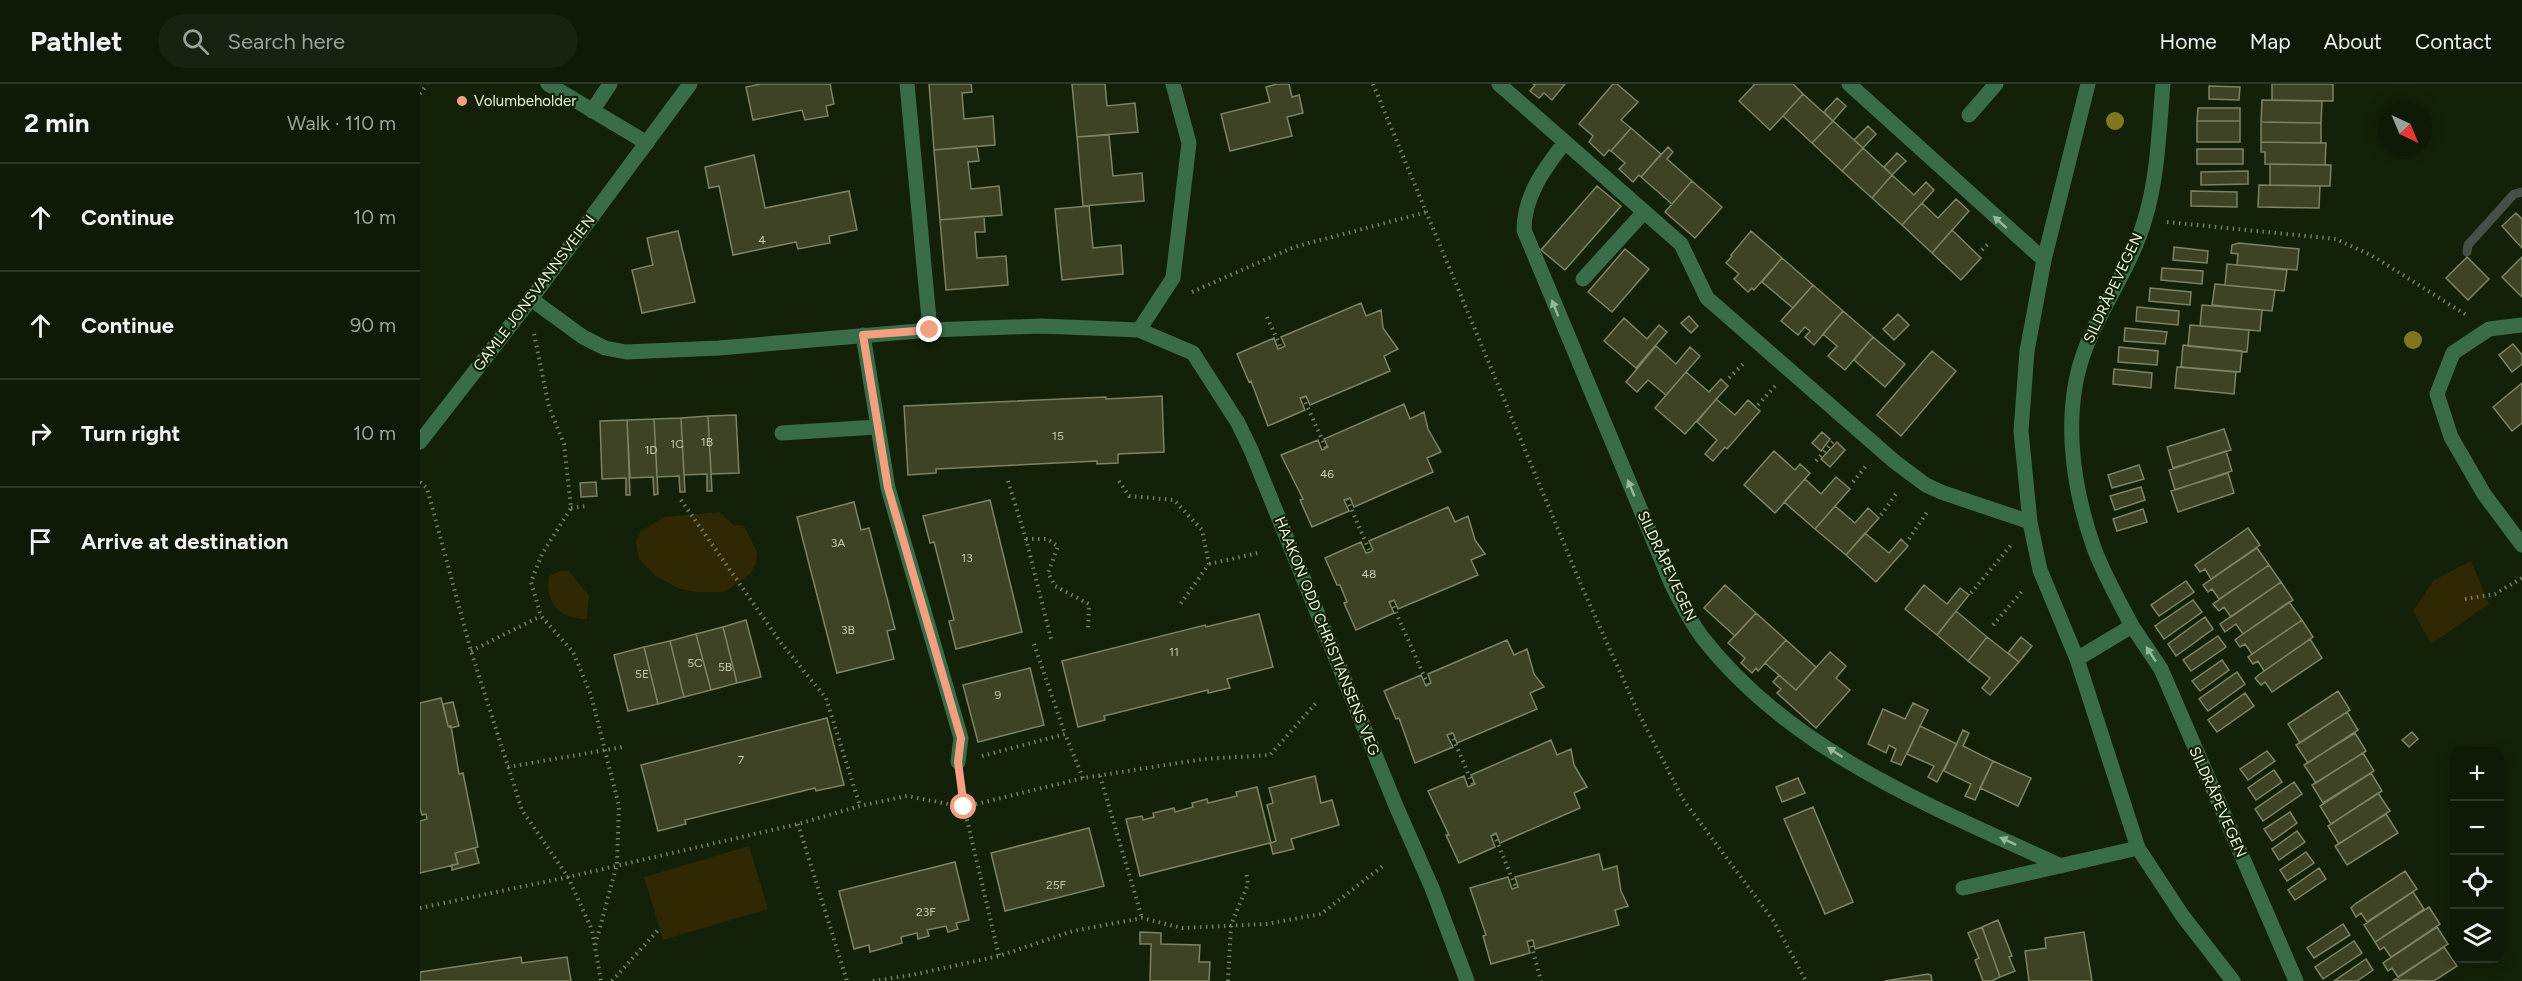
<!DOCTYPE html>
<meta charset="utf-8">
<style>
body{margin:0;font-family:Figtree,sans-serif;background:#172210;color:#f1f3f6}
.controls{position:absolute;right:18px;bottom:18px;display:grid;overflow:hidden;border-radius:12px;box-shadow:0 3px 15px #0003}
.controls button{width:54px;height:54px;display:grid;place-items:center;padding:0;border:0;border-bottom:2px solid #2e3828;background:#0e1906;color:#f1f3f6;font:30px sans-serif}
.compass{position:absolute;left:1958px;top:18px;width:54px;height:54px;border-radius:50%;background:#0e1906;box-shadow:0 3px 15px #0003;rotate:136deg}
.stop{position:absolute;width:18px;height:18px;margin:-14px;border:4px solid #f2a080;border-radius:50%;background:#fff}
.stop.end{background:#f2a080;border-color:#fff;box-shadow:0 2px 6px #0008}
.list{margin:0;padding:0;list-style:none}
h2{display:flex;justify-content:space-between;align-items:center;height:78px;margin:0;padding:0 24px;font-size:26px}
h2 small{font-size:20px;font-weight:400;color:#9ba09b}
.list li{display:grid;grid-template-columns:39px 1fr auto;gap:18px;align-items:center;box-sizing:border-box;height:108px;padding:0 24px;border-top:2px solid #2e3828}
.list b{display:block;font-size:22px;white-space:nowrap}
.list em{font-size:20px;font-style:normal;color:#9ba09b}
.icon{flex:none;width:33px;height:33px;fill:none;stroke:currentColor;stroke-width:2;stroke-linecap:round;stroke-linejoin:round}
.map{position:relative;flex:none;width:2102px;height:897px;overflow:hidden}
header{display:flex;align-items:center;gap:36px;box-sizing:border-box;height:84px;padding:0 30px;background:#0e1906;border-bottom:2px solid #2e3828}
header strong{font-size:28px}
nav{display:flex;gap:33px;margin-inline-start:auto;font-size:21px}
.search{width:420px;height:54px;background:#172210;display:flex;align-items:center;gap:15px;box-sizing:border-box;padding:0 21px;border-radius:33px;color:#9ba09b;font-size:22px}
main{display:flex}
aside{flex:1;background:#0e1906}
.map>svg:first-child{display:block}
.green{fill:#302803}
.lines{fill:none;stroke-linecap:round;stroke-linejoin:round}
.stream{stroke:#465048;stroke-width:9}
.building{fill:#3f4325;stroke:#7e8363;stroke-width:1.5}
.path{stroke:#717e68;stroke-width:4;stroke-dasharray:1.5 4.5;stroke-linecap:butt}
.service{stroke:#396d49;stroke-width:15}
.minor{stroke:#396d49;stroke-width:15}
.tertiary{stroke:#396d49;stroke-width:15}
.tree{fill:#80771f}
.oneway{fill:#9ab79e}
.route{stroke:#f2a080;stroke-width:8}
.poi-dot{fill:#f2a080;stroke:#132108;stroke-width:2}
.labels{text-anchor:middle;stroke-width:4.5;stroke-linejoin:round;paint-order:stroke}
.number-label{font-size:12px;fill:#bec8b4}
.poi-label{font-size:15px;fill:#e9f4e3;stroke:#132108;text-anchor:start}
.street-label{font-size:15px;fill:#e9f4e3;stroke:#132108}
</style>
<header>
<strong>Pathlet</strong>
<div class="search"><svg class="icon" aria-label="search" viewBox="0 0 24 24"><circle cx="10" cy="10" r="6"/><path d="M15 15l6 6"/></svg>Search here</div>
<nav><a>Home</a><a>Map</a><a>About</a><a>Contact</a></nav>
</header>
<main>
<aside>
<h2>2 min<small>Walk · 110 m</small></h2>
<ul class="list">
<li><svg class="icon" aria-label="ahead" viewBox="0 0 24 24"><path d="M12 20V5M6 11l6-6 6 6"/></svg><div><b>Continue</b></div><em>10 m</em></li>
<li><svg class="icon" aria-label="ahead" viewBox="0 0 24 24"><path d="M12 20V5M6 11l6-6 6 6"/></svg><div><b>Continue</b></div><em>90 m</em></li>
<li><svg class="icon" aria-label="right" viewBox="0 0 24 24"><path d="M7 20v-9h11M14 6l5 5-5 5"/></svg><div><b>Turn right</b></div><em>10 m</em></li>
<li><svg class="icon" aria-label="arrive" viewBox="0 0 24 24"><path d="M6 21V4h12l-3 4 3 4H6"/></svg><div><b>Arrive at destination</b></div></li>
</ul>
</aside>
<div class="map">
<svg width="2102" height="897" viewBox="0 0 2102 897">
<rect width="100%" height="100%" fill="#132108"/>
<!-- green -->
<path class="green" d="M299,428L314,441L324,442L337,468L336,479L331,489L305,508H278L260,505L237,493L219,475L216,458L221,447L245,433Z
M2051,477L2069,520L2011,560L1993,527L2014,496Z
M140,487H149L169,512L167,535C141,536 124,519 129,492Z
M329,762L348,825L243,856L224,793Z"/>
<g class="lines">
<!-- stream -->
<path class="stream" d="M2047,168L2048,161L2094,110L2102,108"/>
</g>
<!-- building -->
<path class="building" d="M341,0H410L414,20L406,22L408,32L385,36L382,26L333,36L326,3Z
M509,0H551L552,8L542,9L544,35L573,32L575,61L514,66Z
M652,0H685L687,22L715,19L718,48L657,53Z
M857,0H869L872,13L879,11L883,29L867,33L872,52L810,67L801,30L850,18L846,3Z
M1113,0H1145L1132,16L1124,9L1119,14L1110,7L1115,1Z
M1193,0H1197L1218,18L1201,36L1211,44L1191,67L1189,66L1184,72L1169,58L1173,52L1159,40Z
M1335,0H1373L1383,10L1350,46L1319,17Z
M1852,0H1913V17L1852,16Z
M1789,2L1820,3L1819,16L1789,15Z
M1383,10L1413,37L1392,59L1363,32Z
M1417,14L1426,22L1413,37L1404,28Z
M1842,16L1902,17L1901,39L1841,38Z
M1778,24H1820V37H1777Z
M1413,37L1443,64L1422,87L1392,59Z
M1777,37H1820V58H1777Z
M1841,38L1901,39V59L1841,58Z
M1448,42L1456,50L1443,64L1434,56Z
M1211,44L1241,70L1221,93L1219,91L1213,98L1199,85L1205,79L1191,67Z
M689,51L693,92L722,89L724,117L663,122L657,53Z
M1841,58L1906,59L1905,81L1845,80V68H1841Z
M557,62L559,77L548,78L551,105L579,102L582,131L520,136L514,66Z
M1248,63L1253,68L1247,75L1272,97L1252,120L1221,93Z
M1443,64L1472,91L1452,114L1422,87Z
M1777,65H1823V80H1777Z
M1477,69L1486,77L1472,91L1464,83Z
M334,71L345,124L429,107L437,146L409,152L410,159L378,165L376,158L313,171L299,102L289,104L285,83Z
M1850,80L1911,81L1910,102L1850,101Z
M1828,87V100L1781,101V88Z
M1472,91L1494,111L1506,98L1514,106L1482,141L1452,114Z
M1272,97L1302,123L1275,154L1245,128Z
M1839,101L1900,102L1899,124L1838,123Z
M1177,102L1201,122L1145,186L1121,166Z
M1771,107L1817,108V123L1771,122Z
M1536,115L1549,127L1512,169L1482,141L1502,119L1518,134Z
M669,122L673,164L701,161L703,190L642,196L635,125Z
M2096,129L2102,135V164L2082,142Z
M564,132L565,148H555L557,174L586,172L588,201L526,206L520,136Z
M1532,146L1561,174L1541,196L1512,169Z
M258,147L275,218L222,229L212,186L233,181L227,154Z
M1331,147L1362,174L1334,206L1332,204L1328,208L1314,195L1319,190L1306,179L1312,172L1311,171Z
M1819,159L1879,165L1877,186L1817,181L1818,170L1811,169L1812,161Z
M1754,163L1788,167L1787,179L1753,176Z
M1205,165L1229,185L1192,228L1168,208Z
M2047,173L2069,195L2048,216L2026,194Z
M2102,173V213L2082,193Z
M1362,174L1393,201L1373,224L1342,198Z
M1807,180L1867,186L1864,207L1805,201Z
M1742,184L1783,187L1782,200L1741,196Z
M1795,200L1855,206L1852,227L1792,221Z
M1393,201L1423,227L1394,261L1385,253L1390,247L1385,243L1378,251L1361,237Z
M1730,204L1771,208L1770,221L1729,217Z
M941,219L946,232L961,226L963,244L978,265L964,272L970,287L890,321L886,312L880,314L885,326L848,342L831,297L829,298L817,270L854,254L858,265L861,264L865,262L861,253Z
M1782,221L1842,226L1840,247L1780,242Z
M1717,223L1759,227L1758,241L1716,237Z
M1423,227L1453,253L1425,286L1408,272L1417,262L1403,250Z
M1478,230L1489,241L1474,256L1463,245Z
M1269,232L1278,242L1271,249L1261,239Z
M1204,234L1227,255L1239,241L1247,248L1216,284L1184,257Z
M1770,241L1829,246L1827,268L1768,262Z
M1705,244L1747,248L1745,260L1704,257Z
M1453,253L1485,280L1465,303L1434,276Z
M2093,260L2102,271V280L2092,288L2079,271Z
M1763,261L1822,267L1820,288L1761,283Z
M1236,262L1256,280L1270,263L1280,272L1246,311L1228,296L1217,308L1206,298Z
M1699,263L1738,267L1737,281L1698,278Z
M1512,267L1536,287L1481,352L1457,331Z
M1757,283L1816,288L1814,310L1755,304Z
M1694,285L1732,289L1731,304L1693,300Z
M1266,288L1289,308L1301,295L1308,302L1265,350L1235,324Z
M2102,299V339L2092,347L2073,323Z
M742,312L744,368L698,370V379L677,380V377L516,385V389L488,391L484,322L686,313V315Z
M1296,315L1315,331L1328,316L1340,327L1307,365L1305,363L1293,377L1285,370L1297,356L1277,338Z
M984,320L990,335L1004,328L1008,345L1021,368L1007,374L1013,388L934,423L930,414L924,416L929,427L892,443L880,416L883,415L861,371L898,356L902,366L908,363L904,355Z
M316,331L319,389L291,390L288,332Z
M288,332L292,407H287V390L264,391L261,334Z
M261,334L265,408H260L259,392L237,393L234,335Z
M234,335L238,410L234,411L233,393L210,394L207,336Z
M207,336L210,411H206V394L182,395L180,337Z
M1804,345L1811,366L1753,384L1747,363Z
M1402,348L1410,355L1401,367L1392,359Z
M1417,358L1425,366L1410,383L1401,375Z
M1354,367L1375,386L1380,380L1390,389L1355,429L1324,401Z
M1806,367L1812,387L1755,406L1749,386Z
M1719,381L1724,395L1692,404L1688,391Z
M1808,389L1814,409L1758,428L1751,407Z
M1416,393L1430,405L1395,445L1364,418L1385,395L1401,410Z
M176,398L177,412L161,413L160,399Z
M1721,403L1725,416L1695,426L1690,412Z
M570,416L602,548L536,565L529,537L534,536L514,458L510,459L503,432Z
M434,418L441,446L449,444L475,545L467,547L474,575L417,589L377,433Z
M1415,422L1435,439L1448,424L1459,434L1426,471L1395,445Z
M1028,423L1035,438L1048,432L1055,456L1065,470L1051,476L1058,491L978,525L974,516L969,518L974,529L936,546L924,519L927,518L920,501H917L905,474L941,458L946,469L950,468L953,466L949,457Z
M1723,425L1727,438L1697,447L1693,435Z
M1828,444L1840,461L1791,495L1785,485L1780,488L1775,481Z
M1445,449L1469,469L1481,455L1488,462L1456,498L1426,471Z
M1837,464L1849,481L1799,515L1792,505L1788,508L1783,501Z
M1849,481L1861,498L1811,533L1804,523L1799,527L1793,520Z
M1766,497L1774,508L1739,532L1731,521Z
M1861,498L1873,516L1823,550L1816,540L1805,548L1800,540Z
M1305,501L1336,529L1315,552L1284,524Z
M1504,501L1527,520L1540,504L1549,511L1517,551L1485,525Z
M1773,516L1782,528L1744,555L1735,542Z
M1869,518L1882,536L1832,570L1825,560L1820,563L1815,556L1820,552Z
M1536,527L1567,553L1548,577L1517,551Z
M1336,529L1366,556L1338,587L1336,584L1332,589L1321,579L1325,574L1308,559Z
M839,530L853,583L807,595L810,604L788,609V606L684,632L685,636L658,643L642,577L785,541L786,543Z
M1785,533L1793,545L1756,572L1748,560Z
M326,536L341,593L317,599L303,543Z
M1882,536L1893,553L1844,587L1838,577L1833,580L1828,573Z
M303,543L317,599L291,606L276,550Z
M276,550L291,606L264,613L250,557Z
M1798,552L1806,563L1771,587L1763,576Z
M1567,553L1599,578L1570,611L1562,604L1570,594L1548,577Z
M1601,553L1612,562L1599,578L1588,569Z
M1890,555L1902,574L1852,608L1845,598L1841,601L1835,594L1840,590Z
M1087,556L1094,571L1107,565L1114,590L1124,603L1110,609L1117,625L1037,659L1033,649H1031L1027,651L1033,663L995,679L979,634L976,635L964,607L1001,591L1006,602L1011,599L1008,590Z
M1366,556L1396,583L1376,606L1345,579Z
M250,557L264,613L238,620L224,563Z
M224,563L238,620L208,627L194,571Z
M1410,568L1426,582L1416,594L1430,606L1396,644L1357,609L1361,605L1353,598L1359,591L1376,606Z
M1802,576L1809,586L1780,607L1772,597Z
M610,584L624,641L558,658L543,601Z
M1817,588L1825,600L1788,627L1779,615Z
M1918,607L1930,626L1880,659L1868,640Z
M1825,609L1834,622L1797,648L1788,636Z
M21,614L28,642H31L39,690L43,689L58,763L35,769L38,780L0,789V737L7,735L6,730L2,731L0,724V619Z
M33,618L39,642L31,644L28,642L23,620Z
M1493,619L1508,626L1481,681L1471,677L1476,665L1469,661L1466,669L1448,660L1463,625L1485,635Z
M1927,628L1938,646L1888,679L1876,661Z
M407,634L424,701L396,707L395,704L265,736L266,740L238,747L221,681Z
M1500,642L1537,660L1517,698L1508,693L1514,682L1487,670Z
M1543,646L1549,649L1543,662L1573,677L1555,716L1545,712L1551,700L1524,687Z
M1992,648L1998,655L1989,663L1982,656Z
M1935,649L1946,667L1896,699L1884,681Z
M1131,656L1137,671L1151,665L1154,681L1167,703L1154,709L1160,724L1080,759L1076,749L1074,750L1071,752L1075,763L1039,779L1026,751H1029L1008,707L1044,692L1048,703L1055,700L1051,691Z
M1847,667L1855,677L1828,696L1820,685Z
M1943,669L1954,687L1903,719L1892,701Z
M1573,677L1611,694L1598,722L1560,704Z
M1854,686L1862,698L1836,716L1828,704Z
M1951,689L1962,707L1911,740L1900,722Z
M895,692L901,719L912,716L919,741L871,755L874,765L853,770L850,759L720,792L706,735L722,732L723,736L734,733L733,729L754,724L755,728L773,723L772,719L787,715L788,719L817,712L816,708L837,703L851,759L856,757L847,721L853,719L849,704Z
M1378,694L1385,709L1362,718L1356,703Z
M1874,698L1882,710L1843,737L1835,725Z
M1958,709L1970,727L1919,760L1908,742Z
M1393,723L1433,818L1405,830L1364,735Z
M1870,728L1877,739L1852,757L1844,745Z
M1966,730L1978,749L1927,781L1915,762Z
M669,744L684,802L585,827L571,769Z
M1877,747L1885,758L1859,776L1852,765Z
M55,764L59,779L32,786V781L38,780L35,769Z
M1886,768L1894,779L1867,797L1860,786Z
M1179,770L1183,786L1197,782L1201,807L1208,822L1195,826L1199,841L1115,865L1113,856L1107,857L1110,869L1071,880L1063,852L1066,851L1050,804L1088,793L1092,805L1098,803L1095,793Z
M535,778L549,836L536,839L538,845L528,848L526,842L507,846L509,852L498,855L497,849L481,853L482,859L450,868L449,861L434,865L419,807Z
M1899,784L1906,795L1875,816L1868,806Z
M1985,787L1997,805L1947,838L1941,829L1936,833L1931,824L1935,820Z
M1993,808L2004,825L1955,858L1944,841Z
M2009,823L2020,840L1971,873L1964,863L1960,866L1955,858Z
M1578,836L1592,872L1589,873L1595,887L1580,893L1562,843Z
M1923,840L1930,851L1894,874L1887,864Z
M1562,843L1580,893L1572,897H1563L1555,876L1559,874L1548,849Z
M2017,843L2028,860L1978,893L1972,884L1968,887L1963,879L1967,876Z
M720,848L741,849V860L780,861L779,878H790L789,897H730L731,860H720Z
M1664,848L1672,897H1609L1605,867L1626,864L1625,854Z
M1934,857L1942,869L1903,895L1895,883Z
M2024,863L2037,882L2014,897L1974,896Z
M101,873L102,879L147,873L151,897H0V888Z
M1946,875L1953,886L1937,897H1914Z
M1508,890L1511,891L1512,897H1465Z"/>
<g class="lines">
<!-- path -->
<path class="path" d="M953,0L1162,503L1217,626L1264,717L1353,836L1386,897
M0,10L7,0
M1747,138L1916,155L1951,171L2048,232
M1562,166L1570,158
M772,208L874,163L1007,128
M847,233L861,264
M114,250L129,323L144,360L151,424L122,470L111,498L121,532L153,568L171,611L199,722L197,780L175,862
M1309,294L1325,278
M883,313L906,364
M1338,321L1355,302
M1396,377L1415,355
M588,397L606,455L631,555
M699,397L709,412L754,416L782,446L789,480L759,522
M0,398L7,404L51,567L102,726L148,793L172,846L181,897
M1433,398L1446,382
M927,415L950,468
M261,416L361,559L406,614L440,722
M151,424L166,422
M1461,431L1478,407
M606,455H627L638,462L628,489L635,502L669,520L668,546
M1489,455L1507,428
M789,480L838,469
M1551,509L1591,461
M2045,515L2075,510L2102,494
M971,517L1008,601
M1573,541L1603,506
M614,560L645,650
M51,567L121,532
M1031,649L1053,701
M562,672L645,650L663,694
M88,683L203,663
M680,692L722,834
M541,700L544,723L579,872
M378,740L427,897
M1074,750L1096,804
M0,824L148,793L378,740L440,722L487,712L544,723L663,694L784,675L850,671L896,619
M1110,856L1121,897
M192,897L239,845
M453,897L492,891L579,872L653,847L722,834L762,844L846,840L901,830L964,781
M808,897L811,841L828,800L826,787"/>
<!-- service -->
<path class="service" d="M128,0L227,59
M487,0L510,246
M172,27L190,0
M1549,31L1576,0
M1163,195L1224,128
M362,349L457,343"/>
<!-- minor -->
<path class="minor" d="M1079,0L1261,160L1287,214L1475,378L1506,401L1521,408L1610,438
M1429,0L1624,176
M1668,0L1624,176L1607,267L1601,347L1610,438L1620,486L1657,575L1718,764L1762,831L1813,897
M1145,58C1124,85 1104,112 1104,146L1252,501C1261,519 1270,537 1282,553C1371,668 1513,723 1641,782
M111,215L163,253L185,264L206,268L299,264L510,246L621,242L719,246L773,269L818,339L831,366L976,722L1012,804L1047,897
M2102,241L2069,245L2033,269L2017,310L2031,353L2064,410L2102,461
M719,246L753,194L769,59L753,0
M443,251L468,404L541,654L538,678
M1712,542L1741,585L1876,897
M1657,575L1712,542C1699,517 1684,491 1674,464C1652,402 1641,326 1666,263C1683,220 1712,180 1725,135C1738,92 1739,45 1743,0
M1543,804L1718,764"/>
<!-- tertiary -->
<path class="tertiary" d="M0,358L111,215L270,0"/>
</g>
<!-- trees -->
<g class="tree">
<circle cx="1695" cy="37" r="9"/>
<circle cx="1993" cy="256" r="9"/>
</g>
<!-- one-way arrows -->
<defs><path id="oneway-solid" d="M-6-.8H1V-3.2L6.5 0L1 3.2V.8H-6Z" transform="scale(1.5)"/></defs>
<g class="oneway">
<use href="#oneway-solid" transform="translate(1580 138) rotate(-138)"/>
<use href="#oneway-solid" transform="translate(1135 224) rotate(-112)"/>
<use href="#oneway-solid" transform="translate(1211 404) rotate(-113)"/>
<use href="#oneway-solid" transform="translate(1731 570) rotate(-123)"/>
<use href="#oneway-solid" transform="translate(1415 668) rotate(-147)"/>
<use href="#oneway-solid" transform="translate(1588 757) rotate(-155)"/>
</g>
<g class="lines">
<!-- route -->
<path class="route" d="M510,246L443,251L468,404L541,654L538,678L544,723"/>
</g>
<!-- markers -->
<circle class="poi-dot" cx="42" cy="17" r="6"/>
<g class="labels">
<!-- number labels -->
<g class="number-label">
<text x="342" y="160">4</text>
<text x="638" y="356">15</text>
<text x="287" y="362">1B</text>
<text x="257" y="364">1C</text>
<text x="231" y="370">1D</text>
<text x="907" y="394">46</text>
<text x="418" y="463">3A</text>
<text x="547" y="478">13</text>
<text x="949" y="494">48</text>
<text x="428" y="550">3B</text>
<text x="754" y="572">11</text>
<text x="275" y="583">5C</text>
<text x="305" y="587">5B</text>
<text x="222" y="594">5E</text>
<text x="578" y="615">9</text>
<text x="321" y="680">7</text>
<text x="636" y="805">25F</text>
<text x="506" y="832">23F</text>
</g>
<!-- poi labels -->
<g class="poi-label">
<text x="54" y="22">Volumbeholder</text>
</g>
<!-- street labels -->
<g class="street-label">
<text transform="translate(1693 204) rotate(-65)" y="5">SILDRÅPEVEGEN</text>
<text transform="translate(114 209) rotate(-53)" y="5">GAMLE JONSVANNSVEIEN</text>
<text transform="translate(1247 482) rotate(65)" y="5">SILDRÅPEVEGEN</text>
<text transform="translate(907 552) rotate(68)" y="5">HAAKON ODD CHRISTIANSENS VEG</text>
<text transform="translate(1798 718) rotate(66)" y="5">SILDRÅPEVEGEN</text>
</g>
</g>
</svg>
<div class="controls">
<button>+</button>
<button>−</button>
<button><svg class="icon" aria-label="locate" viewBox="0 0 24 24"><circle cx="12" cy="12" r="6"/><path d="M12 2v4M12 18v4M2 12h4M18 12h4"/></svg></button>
<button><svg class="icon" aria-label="layers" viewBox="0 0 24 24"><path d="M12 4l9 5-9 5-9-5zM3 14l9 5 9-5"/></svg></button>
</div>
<svg class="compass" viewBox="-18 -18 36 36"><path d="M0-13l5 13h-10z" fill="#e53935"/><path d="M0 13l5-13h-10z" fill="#9ba09b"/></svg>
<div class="stop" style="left:544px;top:723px"></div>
<div class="stop end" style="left:510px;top:246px"></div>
</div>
</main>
